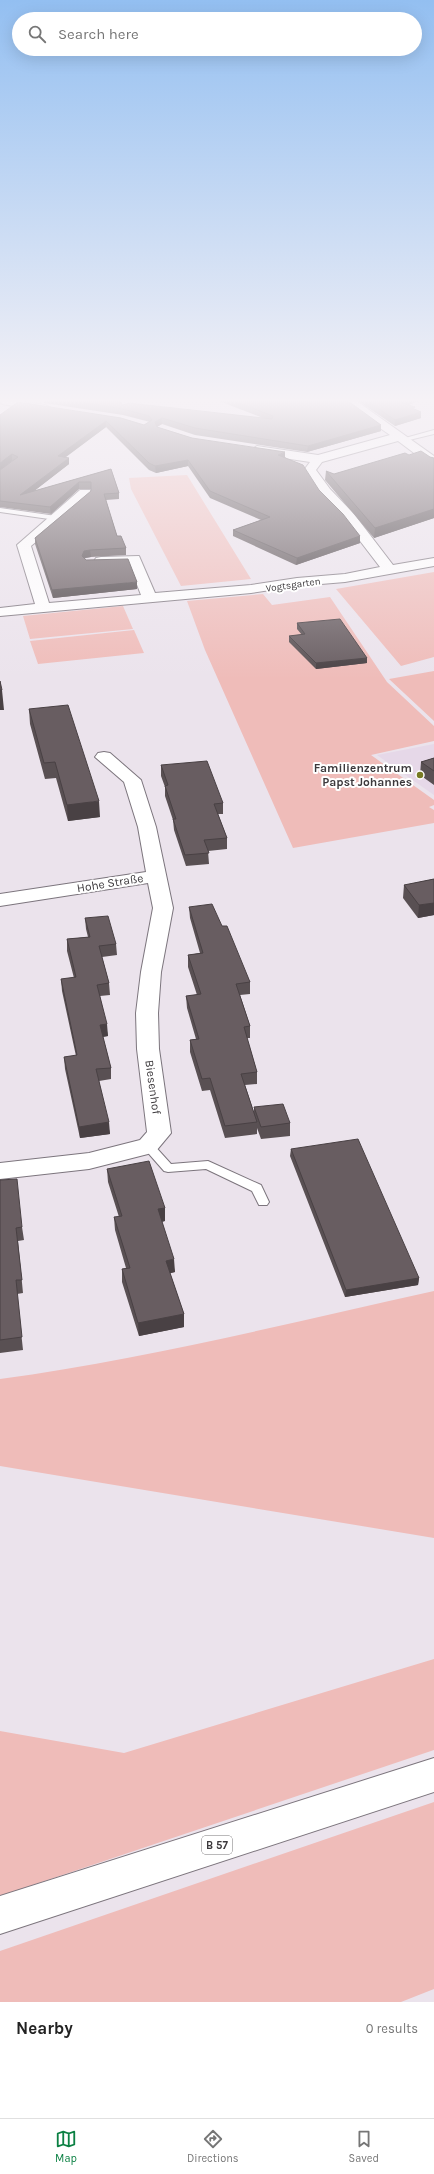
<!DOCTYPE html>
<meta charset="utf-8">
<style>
body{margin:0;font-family:Karla,sans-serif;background:#f2f2f2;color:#222}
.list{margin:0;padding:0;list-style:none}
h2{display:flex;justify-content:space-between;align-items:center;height:52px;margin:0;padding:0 16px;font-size:17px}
h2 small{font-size:13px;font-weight:400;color:#767676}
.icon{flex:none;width:22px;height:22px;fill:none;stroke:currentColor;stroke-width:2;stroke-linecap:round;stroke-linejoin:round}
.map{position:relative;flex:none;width:434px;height:2002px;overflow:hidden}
.search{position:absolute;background:#fff;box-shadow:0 4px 16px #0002;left:12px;right:12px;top:12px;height:44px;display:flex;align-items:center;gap:10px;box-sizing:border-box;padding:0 14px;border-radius:22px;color:#767676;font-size:15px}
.sheet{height:116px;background:#fff}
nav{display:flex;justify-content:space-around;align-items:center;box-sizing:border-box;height:56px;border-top:1px solid #e0e0e0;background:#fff;font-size:11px;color:#767676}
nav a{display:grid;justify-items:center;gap:2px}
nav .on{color:#0b8043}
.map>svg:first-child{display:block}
.built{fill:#e6d8e8}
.green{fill:#efbcb9}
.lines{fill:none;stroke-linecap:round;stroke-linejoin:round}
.lane-casing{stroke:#7c757d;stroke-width:2}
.street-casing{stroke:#7c757d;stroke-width:2}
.primary-casing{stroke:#7c757d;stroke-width:2}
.lane{fill:#fff;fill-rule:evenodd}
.street{fill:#fff;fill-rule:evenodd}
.primary{fill:#fff;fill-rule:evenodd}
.rail-casing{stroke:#4f4c4f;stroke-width:3}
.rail{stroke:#fff;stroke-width:2;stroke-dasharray:5.5;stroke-linecap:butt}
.wall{fill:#595053}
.shaded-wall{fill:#494144}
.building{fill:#685d61;stroke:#494144}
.poi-dot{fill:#777b23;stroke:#fff;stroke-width:1.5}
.labels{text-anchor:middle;stroke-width:4;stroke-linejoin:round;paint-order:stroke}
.far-street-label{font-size:10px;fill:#3c393c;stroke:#fff}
.shield{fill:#fff;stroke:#767476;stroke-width:1}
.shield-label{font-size:11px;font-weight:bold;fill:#3c393c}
.poi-label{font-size:12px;font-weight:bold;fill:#3c393c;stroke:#fff;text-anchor:end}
.street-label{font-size:12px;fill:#3c393c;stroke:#fff}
</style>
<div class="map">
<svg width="434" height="2002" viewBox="0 0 434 2002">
<rect width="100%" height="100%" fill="#ebe3ec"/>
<!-- built -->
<path class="built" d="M434,744V795L377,755Z"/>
<!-- green -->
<path class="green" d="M187,475L251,579L181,586L131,489L129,478Z
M434,572V657L401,666L336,589Z
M263,594L272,605L330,597L387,682L434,726V741L371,755L434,800V805L429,807L434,810V823L293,848L205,650L187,601Z
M123,606L133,629L30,639L23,616Z
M134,630L144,653L38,664L30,641Z
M434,671V721L389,679Z
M434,1291V1538L0,1466V1379C146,1359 290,1323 434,1291Z
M434,1659V1750L0,1896V1731L124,1753Z
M434,1802V1989L401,2002H0V1951Z"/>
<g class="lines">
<defs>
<path id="lane" d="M434,430V434L401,442L398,440Z
M0,508L56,516L59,518L56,520L0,512Z
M148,1142L152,1143L171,1164L208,1161L261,1185L269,1202L267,1205H259L252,1191L206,1169L168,1172L164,1171L142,1146L144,1143Z"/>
<path id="street" d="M337,398H351L358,402L434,456V466L430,465L398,441L322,462L316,470L330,489L354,514L393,565L434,558V566L345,582L297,586L251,593L0,616V608L35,604L17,545L80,490H90L91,493L90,496L31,546L49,603L141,595L129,564H96L94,561L96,558L101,557L139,556L155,593L251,585L297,578L345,574L380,567L344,520L320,495L304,470L310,462L257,454L251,450L257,446L318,455L390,435Z
M6,399L45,405L51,408L45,411L2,404L0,402Z
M104,752L110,753L141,780L156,827L173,908L161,972L158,1013L159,1049L171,1133L156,1151L148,1154L89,1169L0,1179V1163L89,1153L140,1140L147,1132L137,1049L136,1013L141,972L153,908L148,883L0,906V894L146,872L138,827L124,782L95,757L98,753Z"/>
<path id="primary" d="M434,1758V1792L0,1934V1896Z"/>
</defs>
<!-- lane casing -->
<use href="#lane" class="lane-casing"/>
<!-- street casing -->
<use href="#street" class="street-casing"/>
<!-- primary casing -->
<use href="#primary" class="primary-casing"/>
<!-- lane -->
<use href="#lane" class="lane"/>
<!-- street -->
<use href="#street" class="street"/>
<!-- primary -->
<use href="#primary" class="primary"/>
<defs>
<path id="rail" d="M0,399L3,398"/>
</defs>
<!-- rail casing -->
<use href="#rail" class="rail-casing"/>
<!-- rail -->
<use href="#rail" class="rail"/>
</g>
<!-- wall -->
<path class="wall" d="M44,398H98L122,405L263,418L211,398H344L381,431L307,452L195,435L162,424L157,427L192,438L285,457L319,490L360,536V543L296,565L233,536V530L261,520L210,498L188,466L156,473L149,470L106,427L65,457L69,464L34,491L111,469L119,493V499L106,500L117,536L126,548V555L91,557L85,558L86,560L137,589L53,598L35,544V538L91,491V489H79L51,514L0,507V470L13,461H12L0,470L18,402L144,425L150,422L123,415L44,403Z
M354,398H427L408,405L414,409L421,412V418L395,426Z
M409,455L434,458V518L374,538L325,480L326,471L334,474Z
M297,623L367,658V663L316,669L289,642V636L302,635L297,629Z
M29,709L100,817L68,821L56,778L45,779L30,724Z
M434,758V785L420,775L421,762Z
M161,765L223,803V814H218L227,838V849L208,851L209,864L186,866L174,830L173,820L165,796V787L161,776Z
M434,879V915L418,918L403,898L404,885Z
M189,907L222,926L250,982V994L240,995L250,1026V1038H247L257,1072V1084L245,1085L254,1113V1107L290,1123V1136L261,1139L257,1128V1134L225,1138L210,1090L202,1091L190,1052V1040L196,1039L187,1008L186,996L197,995L188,967V955L200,953L190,918Z
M85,918L116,944L117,955L102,957L109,983L110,995L100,996L108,1036L103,1037L111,1068V1079L99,1081L110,1134L80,1138L65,1069L64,1057L76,1056L62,991L61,979L74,978L67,951V939L88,937L86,929Z
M291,1149L419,1278L418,1285L345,1297L290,1156Z
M107,1169L165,1208V1221L162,1222L175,1272L170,1273L184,1314V1327L139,1336L122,1282V1269L126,1268L115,1230L114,1217H119L108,1182Z
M0,1180L22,1227L24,1240L18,1241L23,1293L17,1294L23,1350L0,1353Z"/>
<!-- shaded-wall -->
<path class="shaded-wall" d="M410,398H427L400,408V402Z
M421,412V418L395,426V420Z
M162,418V424L155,428V422Z
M106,421V427L58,463V456Z
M381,425V431L307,452L308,446Z
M285,452V459L278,455Z
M12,454V461L0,470V463Z
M69,458V464L20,502V495Z
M188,460V466L156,473L155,466Z
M79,482V489L51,514L50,507Z
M434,509V518L374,538L375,528Z
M360,536V543L296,565L297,558Z
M90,550L91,557L85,558L82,556L84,551Z
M137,582V589L53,598L52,590Z
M367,658V663L316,669V663Z
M0,690H2L4,710H0Z
M99,801L100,817L68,821L67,805Z
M434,903V915L418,918L419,905Z
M107,1024L108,1036L100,1037V1025Z
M109,1122L110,1134L80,1138L79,1127Z
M165,1208V1221L158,1222V1209Z
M174,1259L175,1272L167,1274L166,1261Z
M419,1278L418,1285L345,1297L346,1290Z
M184,1314V1327L139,1336L138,1323Z"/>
<!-- building -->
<path class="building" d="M53,398H98L121,402L122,405L129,403L272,419L273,416L226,398H344L381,425L308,446L195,428L162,418L155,422L157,427L192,438L285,452L278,455L303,465L319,490L343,514L360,536L297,558L233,530L270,517L210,491L188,460L155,466L149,463L106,421L58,456L69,458L20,495L111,469L119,493L104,494L117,536H121L126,548L90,550L84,551L82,556L86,560L128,559L137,582L52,590L35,538L91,491V482H79L50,507L0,501V470L18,457L12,454L0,463V415L18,402L121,418L144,425L152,420L149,416L123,409Z
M363,398H410L400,402L415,407L412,408L421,412L395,420Z
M421,451L430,457L434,458V509L375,528L326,471L334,474L405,453L409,455Z
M340,619L367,658L316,663L289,636L305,634L297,623Z
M0,681L2,690H0Z
M68,705L99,801L67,805L55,762L44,763L29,709Z
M434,758V771L421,762Z
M207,761L223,803L214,804L227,838L204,840L209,853L185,855L173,819H176L165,786L168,785L161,765Z
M434,879V903L419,905L404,885Z
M212,904L222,926H227L250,982L236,984L250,1026L244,1027L257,1072L241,1074L257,1122L225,1126L210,1078L202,1079L190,1040L199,1039L186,996L201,994L188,955L203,953L189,907Z
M108,916L116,944L99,946L109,983L97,985L107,1024L100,1025L111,1068L96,1069L109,1122L79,1127L64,1057L77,1055L61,979L76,977L67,939L90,937L85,918Z
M283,1104L290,1123L261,1127L254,1107Z
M358,1139L419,1278L346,1290L291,1149Z
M149,1161L165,1208L158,1209L174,1259L166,1261L184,1314L138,1323L122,1269L130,1268L114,1217L122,1216L107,1169Z
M17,1179L22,1227L16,1228L22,1280H16L22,1337L0,1340V1180Z"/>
<!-- sky -->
<linearGradient id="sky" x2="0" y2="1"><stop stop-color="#93bff1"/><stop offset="0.59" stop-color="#f6f2f6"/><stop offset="1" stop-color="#f6f2f6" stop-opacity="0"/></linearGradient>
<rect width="434" height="679" fill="url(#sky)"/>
<!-- markers -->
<circle class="poi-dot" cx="420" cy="775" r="4"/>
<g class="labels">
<!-- far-street labels -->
<g class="far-street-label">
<text transform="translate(293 584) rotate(-8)" y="4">Vogtsgarten</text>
</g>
<!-- shield labels -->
<rect class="shield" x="202" y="1836" width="30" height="18" rx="3"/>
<g class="shield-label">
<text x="217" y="1849">B 57</text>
</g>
<!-- poi labels -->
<g class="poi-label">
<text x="412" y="772">Familienzentrum<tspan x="412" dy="14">Papst Johannes</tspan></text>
</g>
<!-- street labels -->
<g class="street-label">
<text transform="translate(110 883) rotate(-9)" y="4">Hohe Straße</text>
<text transform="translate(153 1087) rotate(82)" y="4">Biesenhof</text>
</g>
</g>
</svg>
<div class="search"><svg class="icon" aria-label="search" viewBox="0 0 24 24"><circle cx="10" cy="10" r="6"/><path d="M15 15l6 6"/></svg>Search here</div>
</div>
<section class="sheet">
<h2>Nearby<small>0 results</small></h2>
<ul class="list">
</ul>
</section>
<nav>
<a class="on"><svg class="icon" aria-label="map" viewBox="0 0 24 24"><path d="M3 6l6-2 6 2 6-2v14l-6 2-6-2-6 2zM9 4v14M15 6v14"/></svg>Map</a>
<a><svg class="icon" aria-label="directions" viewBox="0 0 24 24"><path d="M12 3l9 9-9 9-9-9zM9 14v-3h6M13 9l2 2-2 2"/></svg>Directions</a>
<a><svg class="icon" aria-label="saved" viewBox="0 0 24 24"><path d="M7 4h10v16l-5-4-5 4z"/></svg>Saved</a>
</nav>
